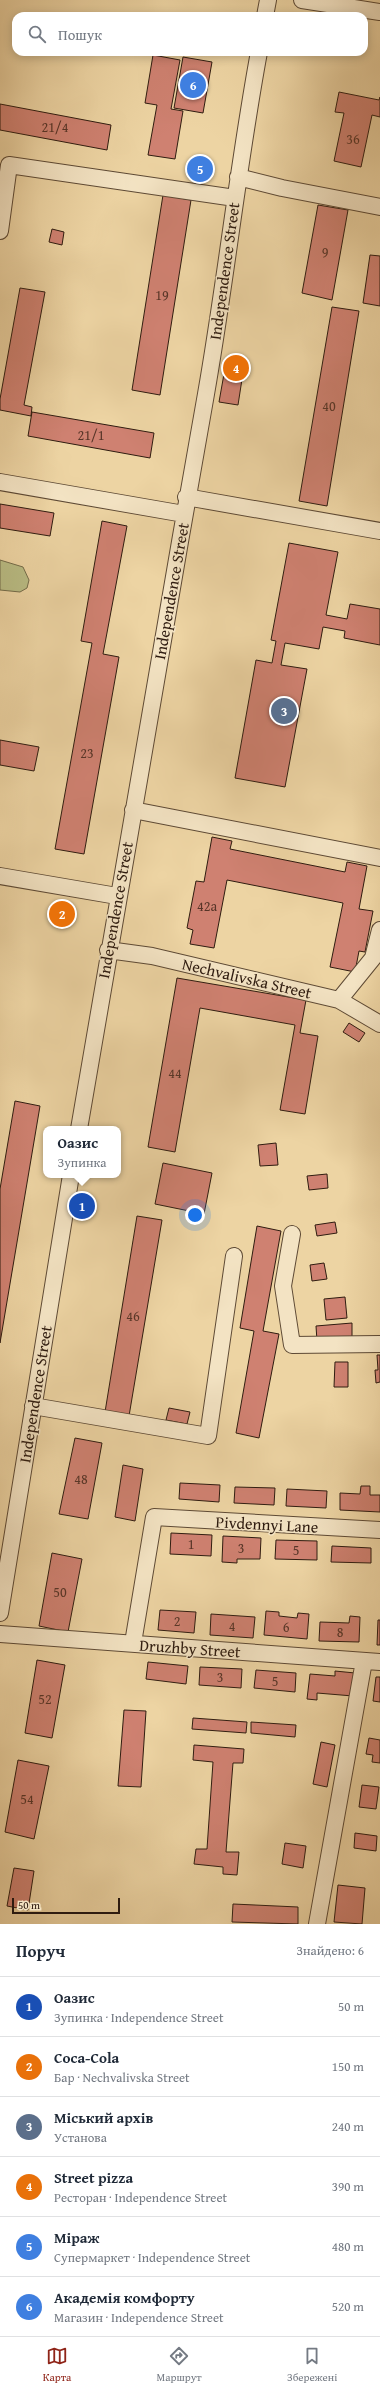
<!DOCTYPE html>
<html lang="uk">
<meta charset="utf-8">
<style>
body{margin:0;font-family:"Gentium Book Plus",serif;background:#f2f2f3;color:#1f2937}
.scale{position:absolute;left:12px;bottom:10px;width:108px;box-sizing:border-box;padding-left:4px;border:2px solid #2f1c10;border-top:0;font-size:11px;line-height:14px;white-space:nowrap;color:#2f1c10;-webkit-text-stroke:3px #f3e3c3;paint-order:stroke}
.you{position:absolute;left:195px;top:1215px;width:14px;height:14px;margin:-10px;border:3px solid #fff;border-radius:50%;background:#1a73e8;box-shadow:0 0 0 6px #1a73e833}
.badge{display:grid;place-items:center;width:26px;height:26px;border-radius:50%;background:#8f2418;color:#fff;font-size:13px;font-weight:700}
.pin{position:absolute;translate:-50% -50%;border:2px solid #fff;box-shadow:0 1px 4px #0006}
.popup{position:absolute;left:43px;top:1126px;width:78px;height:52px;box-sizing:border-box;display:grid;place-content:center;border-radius:8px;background:#fff;filter:drop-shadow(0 1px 3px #0005);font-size:13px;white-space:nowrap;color:#747a83}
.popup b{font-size:15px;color:#1f2937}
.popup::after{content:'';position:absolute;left:50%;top:100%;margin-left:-8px;border:8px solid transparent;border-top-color:#fff}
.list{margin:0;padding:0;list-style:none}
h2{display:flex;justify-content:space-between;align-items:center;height:52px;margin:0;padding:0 16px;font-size:17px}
h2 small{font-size:13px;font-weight:400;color:#747a83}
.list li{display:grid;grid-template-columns:26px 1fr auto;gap:12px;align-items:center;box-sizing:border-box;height:60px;padding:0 16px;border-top:1px solid #e0e1e3}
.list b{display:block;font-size:15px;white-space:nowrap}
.list p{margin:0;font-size:13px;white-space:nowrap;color:#747a83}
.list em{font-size:13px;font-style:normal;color:#747a83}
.icon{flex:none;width:22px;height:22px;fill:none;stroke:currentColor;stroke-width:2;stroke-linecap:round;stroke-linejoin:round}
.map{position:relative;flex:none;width:380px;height:1924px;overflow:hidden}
.search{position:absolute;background:#fff;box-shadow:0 2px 10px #0003;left:12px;right:12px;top:12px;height:44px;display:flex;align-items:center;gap:10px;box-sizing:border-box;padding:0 14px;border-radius:12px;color:#747a83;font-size:15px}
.sheet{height:412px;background:#fff}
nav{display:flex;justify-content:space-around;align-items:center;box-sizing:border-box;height:56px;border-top:1px solid #e0e1e3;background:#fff;font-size:11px;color:#747a83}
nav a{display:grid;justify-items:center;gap:2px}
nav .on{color:#8f2418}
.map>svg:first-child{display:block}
.green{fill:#b9bc84;stroke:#746c4a}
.building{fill:#cf8171;stroke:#2f1c10}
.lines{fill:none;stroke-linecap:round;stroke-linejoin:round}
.minor-casing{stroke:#5e4a35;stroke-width:18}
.minor{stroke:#f3e3c3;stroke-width:16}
.labels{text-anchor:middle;stroke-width:3;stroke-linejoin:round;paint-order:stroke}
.number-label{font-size:14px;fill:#573528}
.street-label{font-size:16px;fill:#2f1c10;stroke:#f3e3c3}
</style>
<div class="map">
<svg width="380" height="1924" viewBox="0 0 380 1924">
<rect width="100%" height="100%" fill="#edd4a3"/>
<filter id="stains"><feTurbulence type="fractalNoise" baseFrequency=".005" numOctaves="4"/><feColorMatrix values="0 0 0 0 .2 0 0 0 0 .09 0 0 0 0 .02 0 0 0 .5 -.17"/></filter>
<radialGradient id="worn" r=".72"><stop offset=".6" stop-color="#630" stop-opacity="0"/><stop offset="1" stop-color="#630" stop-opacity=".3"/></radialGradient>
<!-- green -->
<path class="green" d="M0,560L23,567L29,580L27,588L20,592L0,590Z"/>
<!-- building -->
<path class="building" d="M153,55L180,60L171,109L183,111L175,159L148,155L157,105L145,103Z
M183,57L212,62L203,113L174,108Z
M339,92L379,100L380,97V117L372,115L361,167L334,161L344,113L335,112Z
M0,104L111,125L107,150L0,130Z
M194,161L209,164L206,178L191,175Z
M163,195L191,200L160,395L132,390Z
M318,205L348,210L332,300L302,293Z
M52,229L64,232L62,245L49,242Z
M370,255L380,256V306L363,303Z
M20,288L45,292L24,405L32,407L31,416L0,410V399Z
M332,307L359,311L327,506L299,501Z
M227,357L245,360L238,405L219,402Z
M32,412L154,433L150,458L28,436Z
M0,504L54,513L50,536L0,528Z
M102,521L127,526L103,654L119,657L84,854L55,849L92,643L81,641Z
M289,543L338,552L326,615L347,619L350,604L380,609V645L344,638L345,631L323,627L319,649L285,643L281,665L307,669L285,787L235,778L256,660L272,663L276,641L271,640Z
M0,740L39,747L34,771L0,765Z
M212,837L232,841L230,849L345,872L347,862L367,866L359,909L373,911L365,952L359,951L355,972L330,967L343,903L227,880L214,948L190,944L193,930L187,928L196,881L204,882Z
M177,978L306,1000L300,1033L318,1036L305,1114L280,1110L295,1025L200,1008L175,1152L148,1147Z
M349,1023L365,1033L359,1042L343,1032Z
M15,1101L40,1106L0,1343V1189Z
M276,1143L278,1165L260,1166L258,1145Z
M163,1163L212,1173L204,1214L155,1204Z
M327,1174L328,1188L309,1190L307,1176Z
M137,1216L162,1220L129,1416L105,1412Z
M335,1222L337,1233L317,1236L315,1225Z
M257,1226L281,1231L263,1331L279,1334L259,1438L236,1433L254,1331L240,1328Z
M324,1263L327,1279L312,1281L310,1265Z
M345,1297L347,1318L326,1320L324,1299Z
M352,1323V1338L317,1341L316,1326Z
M377,1355H380V1382L376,1383L375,1370H378Z
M335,1362H348V1387H334Z
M169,1408L190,1412L187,1424L166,1420Z
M75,1438L102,1443L88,1519L59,1514Z
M123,1465L143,1469L135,1521L115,1517Z
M180,1483L220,1485L219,1502L179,1499Z
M361,1486H370V1495H380V1512L340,1510V1493L360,1494Z
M235,1487L275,1488L274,1505L234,1503Z
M287,1489L327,1491L326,1508L286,1506Z
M171,1533L212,1535L211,1556L170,1554Z
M223,1536L261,1538L260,1559H237V1563L222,1562Z
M276,1540L317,1541V1560L275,1559Z
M332,1546L371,1548V1563L331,1562Z
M52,1553L82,1559L68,1632L39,1626Z
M160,1610L196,1612L194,1633L158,1630Z
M266,1611L279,1612V1616L297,1618L298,1613L309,1614L307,1639L264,1635Z
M211,1614L255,1617L253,1638L210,1635Z
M350,1616L360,1617L359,1642L319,1641L320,1622L349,1623Z
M378,1620H380V1645H377Z
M37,1660L65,1665L52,1738L25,1733Z
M148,1662L188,1666L186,1684L146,1679Z
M200,1667L242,1669L241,1688L199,1685Z
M256,1670L296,1673L295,1692L254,1688Z
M335,1671L355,1673L353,1696L317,1693V1700L307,1699L310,1674L335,1676Z
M376,1677H380V1702L373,1701Z
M124,1710L146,1711L141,1787L118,1786Z
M193,1718L247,1722L246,1733L192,1729Z
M251,1722L296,1725L295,1737L251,1733Z
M369,1738L380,1740V1763L372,1762L373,1755L366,1754Z
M321,1742L335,1745L327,1787L313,1784Z
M194,1745L244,1749L243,1763H233L226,1852H239L237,1875L223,1874V1867L194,1864L196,1849H207L213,1762L193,1760Z
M18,1760L49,1766L34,1839L5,1832Z
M362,1785L379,1787L376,1809L359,1807Z
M355,1833L377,1836L376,1851L354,1848Z
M285,1843L306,1846L303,1868L282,1864Z
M14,1868L34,1871L28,1910L7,1906Z
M338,1885L365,1888L362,1924L334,1922Z
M233,1904L298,1907V1924L232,1922Z"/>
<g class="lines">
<defs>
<path id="minor" d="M302,0L380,12
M265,16L268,0
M238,177L282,188L380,207
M0,231L9,165L235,198
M0,482L184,514
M186,497L380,531
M133,810L380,858
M0,876L117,896
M108,950L152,956L339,1000L380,1024
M339,1000L373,958L380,930
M79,1129C119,884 163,639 206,394C226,280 238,165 259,52
M292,1234L283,1286L292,1345L380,1344
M33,1406L208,1436L234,1256
M0,1613L71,1175
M0,1634L380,1662
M133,1643L154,1517L380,1530
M317,1924L364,1661"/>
</defs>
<!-- minor casing -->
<use href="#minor" class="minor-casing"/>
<!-- minor -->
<use href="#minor" class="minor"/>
</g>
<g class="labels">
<!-- number labels -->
<g class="number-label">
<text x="55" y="132">21/4</text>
<text x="353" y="144">36</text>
<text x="325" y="257">9</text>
<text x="162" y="300">19</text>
<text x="329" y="411">40</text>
<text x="91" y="440">21/1</text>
<text x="87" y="758">23</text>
<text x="207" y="911">42а</text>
<text x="175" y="1078">44</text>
<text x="133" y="1321">46</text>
<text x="81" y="1484">48</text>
<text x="191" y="1549">1</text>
<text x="241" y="1553">3</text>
<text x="296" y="1555">5</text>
<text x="60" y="1597">50</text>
<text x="177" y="1626">2</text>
<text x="232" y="1631">4</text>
<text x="286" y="1632">6</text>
<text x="340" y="1637">8</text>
<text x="220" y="1682">3</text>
<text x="275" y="1686">5</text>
<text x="45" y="1704">52</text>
<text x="27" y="1804">54</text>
</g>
<!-- street labels -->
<g class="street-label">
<text transform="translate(224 271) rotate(-82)" y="6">Independence Street</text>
<text transform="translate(171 591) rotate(-80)" y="6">Independence Street</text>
<text transform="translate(115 910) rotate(-80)" y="6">Independence Street</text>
<text transform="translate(247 978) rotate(13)" y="6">Nechvalivska Street</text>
<text transform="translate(35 1394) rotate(-81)" y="6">Independence Street</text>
<text transform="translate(267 1524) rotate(3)" y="6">Pivdennyi Lane</text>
<text transform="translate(190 1648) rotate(4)" y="6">Druzhby Street</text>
</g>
</g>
<rect width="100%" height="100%" filter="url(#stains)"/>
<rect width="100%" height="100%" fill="url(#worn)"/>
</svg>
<div class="scale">50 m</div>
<div class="you"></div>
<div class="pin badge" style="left:82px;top:1206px;background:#1a4fb4">1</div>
<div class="popup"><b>Оазис</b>Зупинка</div>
<div class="pin badge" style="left:62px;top:914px;background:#e8710a">2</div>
<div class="pin badge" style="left:284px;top:711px;background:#5c6f8a">3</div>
<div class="pin badge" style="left:236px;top:368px;background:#e8710a">4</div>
<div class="pin badge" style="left:200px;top:169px;background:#3f7fe0">5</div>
<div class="pin badge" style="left:193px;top:85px;background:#3f7fe0">6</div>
<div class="search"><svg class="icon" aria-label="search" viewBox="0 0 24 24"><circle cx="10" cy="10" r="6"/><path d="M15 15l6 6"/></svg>Пошук</div>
</div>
<section class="sheet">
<h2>Поруч<small>Знайдено: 6</small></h2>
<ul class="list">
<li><span class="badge" style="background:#1a4fb4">1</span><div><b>Оазис</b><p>Зупинка · Independence Street</p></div><em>50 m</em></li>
<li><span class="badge" style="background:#e8710a">2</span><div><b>Coca-Cola</b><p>Бар · Nechvalivska Street</p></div><em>150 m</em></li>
<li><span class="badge" style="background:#5c6f8a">3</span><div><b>Міський архів</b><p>Установа</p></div><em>240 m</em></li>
<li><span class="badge" style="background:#e8710a">4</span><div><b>Street pizza</b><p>Ресторан · Independence Street</p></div><em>390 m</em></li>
<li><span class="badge" style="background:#3f7fe0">5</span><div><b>Міраж</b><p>Супермаркет · Independence Street</p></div><em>480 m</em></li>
<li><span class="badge" style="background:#3f7fe0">6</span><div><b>Академія комфорту</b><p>Магазин · Independence Street</p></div><em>520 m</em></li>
</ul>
</section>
<nav>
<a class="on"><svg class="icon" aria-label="map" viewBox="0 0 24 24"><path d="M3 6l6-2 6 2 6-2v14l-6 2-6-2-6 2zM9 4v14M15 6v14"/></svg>Карта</a>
<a><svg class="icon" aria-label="directions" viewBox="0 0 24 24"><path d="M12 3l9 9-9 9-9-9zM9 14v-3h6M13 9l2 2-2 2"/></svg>Маршрут</a>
<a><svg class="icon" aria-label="saved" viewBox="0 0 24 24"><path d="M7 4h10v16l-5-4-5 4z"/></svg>Збережені</a>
</nav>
